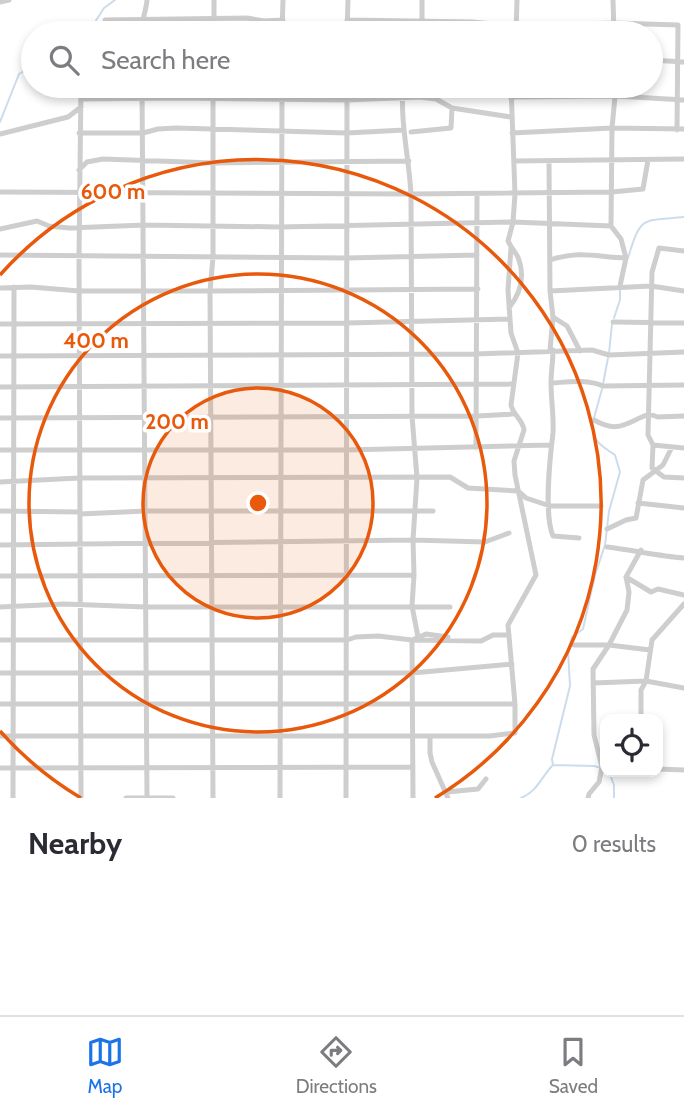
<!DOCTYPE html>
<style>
body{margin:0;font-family:Cabin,sans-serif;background:#f7f7f7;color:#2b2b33}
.controls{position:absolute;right:21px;bottom:21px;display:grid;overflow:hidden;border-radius:14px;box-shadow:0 4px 10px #0003}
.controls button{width:63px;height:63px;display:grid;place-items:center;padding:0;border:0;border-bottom:2px solid #e1e1e2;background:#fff;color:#2b2b33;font:35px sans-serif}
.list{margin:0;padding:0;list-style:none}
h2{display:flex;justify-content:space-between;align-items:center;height:91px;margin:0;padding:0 28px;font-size:30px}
h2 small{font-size:23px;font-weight:400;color:#7c7c81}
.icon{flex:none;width:38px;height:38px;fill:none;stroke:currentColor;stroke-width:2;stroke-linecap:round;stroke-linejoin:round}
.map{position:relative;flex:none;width:684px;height:798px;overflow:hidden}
.search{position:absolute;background:#fff;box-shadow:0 4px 10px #0003;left:21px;right:21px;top:21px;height:77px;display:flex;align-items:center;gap:18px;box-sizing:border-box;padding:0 24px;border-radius:38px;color:#7c7c81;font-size:26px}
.sheet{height:217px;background:#fff}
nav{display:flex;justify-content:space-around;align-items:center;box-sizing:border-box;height:98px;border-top:2px solid #e1e1e2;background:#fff;font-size:19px;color:#7c7c81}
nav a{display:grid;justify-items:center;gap:4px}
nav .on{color:#1a73e8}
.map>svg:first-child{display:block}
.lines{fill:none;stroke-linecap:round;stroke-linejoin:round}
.stream{stroke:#cddcec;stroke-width:2}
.minor{stroke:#cecece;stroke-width:5}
.ring{fill:none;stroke:#e8590c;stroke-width:3.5}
.centre{fill:#e8590c;stroke:#fff;stroke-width:3.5}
.ring-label{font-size:21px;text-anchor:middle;font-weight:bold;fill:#e8590c;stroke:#fff;stroke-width:7;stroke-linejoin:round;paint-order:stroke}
</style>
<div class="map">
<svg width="684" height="798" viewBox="0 0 684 798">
<rect width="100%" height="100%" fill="#fff"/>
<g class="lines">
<!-- stream -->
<path class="stream" d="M88,33L104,8L115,0
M0,122L19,74L33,66
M628,258C641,215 642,221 684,217
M614,318L620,300V290
M609,353L612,324
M603,384L608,358
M594,418L602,389
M593,423C591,440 601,446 615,455L620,472L609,511L605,545L595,575L583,629L572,637L568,650L570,686L552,759L553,765L594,766L605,769
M609,772L614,785V798
M521,798C538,791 541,777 553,765"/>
<!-- minor -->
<path class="minor" d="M214,0V33
M422,0V33
M613,0L614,33
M0,2L9,0
M105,20L247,18L264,21L283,20
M347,20L472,22L516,26L614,23L678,25L677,130
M141,33C141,22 146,12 147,0
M282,33L283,0
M347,33L348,0
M516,33L517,0
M651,60L684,62
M142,86L147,798
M616,86L612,128L611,226L621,239L626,258L620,286
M510,97L616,96L684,100
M82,99L179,98L347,100L420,97L436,99L452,108L511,117
M411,132L451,128L452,108
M79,133H143L158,129L176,128L347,133L404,130
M512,133L612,128L684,129
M0,134L68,117L81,107
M514,161L684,159
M549,162L550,291L553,317L550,350
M79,170L87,162L103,159L214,163L409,161
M0,192L411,194L612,192L643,189L648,160
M0,229L37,221L49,226L69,228L145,225L280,227L513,222L611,226
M684,251L659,248L652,272L648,435L653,445L684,448
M0,255L347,258L477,255
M550,260C580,250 596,257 626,258
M0,288L31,287L79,291H210L478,289
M550,291L651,286L684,291
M509,308C520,294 525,278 519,260C517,253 511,248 508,241L513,222L515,194L511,86
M553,317L567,326L580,351
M613,322L684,323
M0,324L347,323L510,319
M553,350C553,361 551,372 551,383C551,399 554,417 553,433C550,457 544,515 553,536L579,538
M0,356L476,354L592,350L609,355L684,352
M551,383C569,382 586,379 603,386L684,385
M0,387L514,384
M0,418L477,416L513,414
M594,420C619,434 625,423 649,414L658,417L684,416
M653,445L652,468L664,477L684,478
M476,448L477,194
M0,450H346L550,445
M0,482L79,478L450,477L468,488L518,491L526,498L550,506H601
M638,503L684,508
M0,511L80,512
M80,514L146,511H433
M607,529L626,520L636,518L643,480L663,465L672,447
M0,545L413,540L485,542L509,533
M607,547C633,550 658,556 684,558
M414,575L412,606L418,637
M0,576L414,575L413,540L417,478L412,416L411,194C409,158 400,122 403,86
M626,577L651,592L658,589L684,595
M0,607L64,604L146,607H450
M0,640H347L356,637L378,636L412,640L481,641L493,635H508
M574,645H609L650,650
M0,673H412L512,664
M593,683L646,681L684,688
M0,704H515
M641,718V690L646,681L652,640L684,604
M0,736H490L515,733V704L508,625L536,575L515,475L514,461L524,430C523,420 513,415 511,405L518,353L511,333L508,290L511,248
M430,736V753L432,762L448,798
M0,768L413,767
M658,769L684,770
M447,792L478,789L486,779
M13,798L14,287
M81,798L79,255L81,86
M126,798H173
M213,798L210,291L213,257V86
M280,798L282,86
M346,798L347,86
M413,798L412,640L426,634L448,637
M588,798L589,794L599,782L602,767L594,735L593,669L609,645L627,610L629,592L626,577L641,550"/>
</g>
<!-- distance rings -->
<circle cx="258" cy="503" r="115" fill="#e8590c" fill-opacity=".12"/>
<g class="ring">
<circle cx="258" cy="503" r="115"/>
<circle cx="258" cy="503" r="229"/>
<path d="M81 798A344 344 0 0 1 0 731M0 275A344 344 0 1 1 435 798"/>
</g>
<circle cx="258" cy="503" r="10" class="centre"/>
<g class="ring-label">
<text x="113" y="199">600 m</text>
<text x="96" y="348">400 m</text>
<text x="177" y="429">200 m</text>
</g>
</svg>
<div class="controls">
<button><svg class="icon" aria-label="locate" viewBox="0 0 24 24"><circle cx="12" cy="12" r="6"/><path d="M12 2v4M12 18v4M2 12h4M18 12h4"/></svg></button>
</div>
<div class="search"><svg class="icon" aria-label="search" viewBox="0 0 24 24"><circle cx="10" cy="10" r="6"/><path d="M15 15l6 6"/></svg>Search here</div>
</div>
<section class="sheet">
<h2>Nearby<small>0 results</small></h2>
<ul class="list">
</ul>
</section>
<nav>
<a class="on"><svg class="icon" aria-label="map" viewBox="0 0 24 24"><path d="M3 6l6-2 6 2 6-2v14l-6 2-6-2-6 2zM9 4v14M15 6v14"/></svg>Map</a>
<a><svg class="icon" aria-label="directions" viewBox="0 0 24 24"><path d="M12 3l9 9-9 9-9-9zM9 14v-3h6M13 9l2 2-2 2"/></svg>Directions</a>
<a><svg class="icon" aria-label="saved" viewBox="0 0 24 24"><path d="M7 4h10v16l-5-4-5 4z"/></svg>Saved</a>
</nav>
